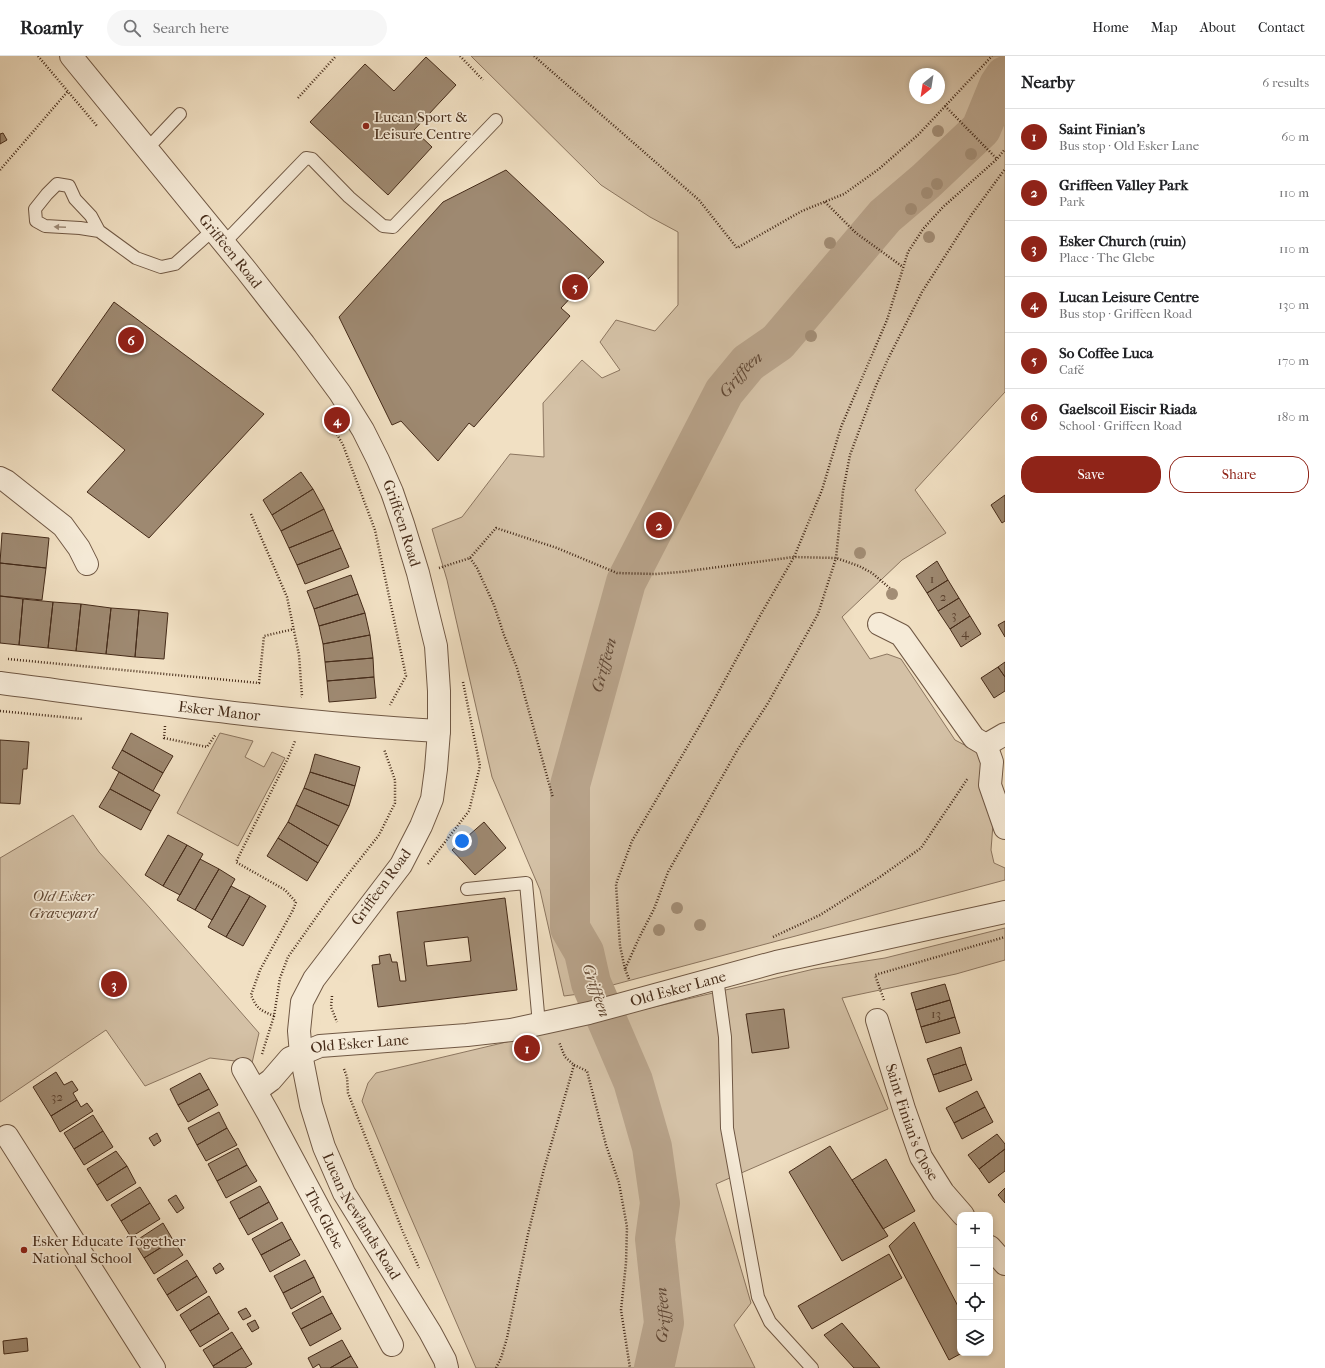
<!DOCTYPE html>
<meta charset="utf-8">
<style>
body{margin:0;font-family:"IM FELL French Canon",serif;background:#f6f6f6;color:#202124}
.controls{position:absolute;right:12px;bottom:12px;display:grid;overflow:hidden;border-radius:8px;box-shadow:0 2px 6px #0003}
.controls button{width:36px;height:36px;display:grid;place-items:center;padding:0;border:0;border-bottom:1px solid #e0e0e0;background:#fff;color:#202124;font:20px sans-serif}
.compass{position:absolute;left:909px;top:12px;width:36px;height:36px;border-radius:50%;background:#fff;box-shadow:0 2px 6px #0003;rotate:210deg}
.you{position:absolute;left:462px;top:785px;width:14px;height:14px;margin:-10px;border:3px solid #fff;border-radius:50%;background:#1a73e8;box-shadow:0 0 0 6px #1a73e833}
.badge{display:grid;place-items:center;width:26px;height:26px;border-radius:50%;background:#8f2418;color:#fff;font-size:13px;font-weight:700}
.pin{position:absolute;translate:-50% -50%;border:2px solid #fff;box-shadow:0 1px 4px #0006}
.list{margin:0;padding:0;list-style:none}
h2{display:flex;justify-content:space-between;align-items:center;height:52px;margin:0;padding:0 16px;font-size:17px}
h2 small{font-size:13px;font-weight:400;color:#757577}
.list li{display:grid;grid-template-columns:26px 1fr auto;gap:12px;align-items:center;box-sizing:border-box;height:56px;padding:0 16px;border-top:1px solid #e0e0e0}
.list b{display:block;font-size:15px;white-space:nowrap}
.list p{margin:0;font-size:13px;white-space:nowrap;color:#757577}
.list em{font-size:13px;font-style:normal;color:#757577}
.actions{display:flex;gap:8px;padding:12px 16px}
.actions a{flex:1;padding:9px 0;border:1px solid #8f2418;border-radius:16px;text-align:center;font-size:14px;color:#8f2418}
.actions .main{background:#8f2418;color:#fff}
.icon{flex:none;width:22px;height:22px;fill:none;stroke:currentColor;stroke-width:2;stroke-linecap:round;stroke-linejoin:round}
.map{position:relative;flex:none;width:1005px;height:1312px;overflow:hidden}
header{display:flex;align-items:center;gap:24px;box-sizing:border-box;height:56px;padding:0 20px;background:#fff;border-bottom:1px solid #e0e0e0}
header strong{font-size:19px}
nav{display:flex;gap:22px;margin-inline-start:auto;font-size:14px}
.search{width:280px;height:36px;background:#f6f6f6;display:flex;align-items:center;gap:10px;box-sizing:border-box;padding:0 14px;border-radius:22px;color:#757577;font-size:15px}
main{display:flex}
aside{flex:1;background:#fff}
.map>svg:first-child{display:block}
.green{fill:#d4c1a6;stroke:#8c7660;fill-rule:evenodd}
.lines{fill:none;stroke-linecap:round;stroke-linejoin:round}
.river{stroke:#b7a289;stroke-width:40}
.building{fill:#9e8971;stroke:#452b19;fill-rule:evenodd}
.service-casing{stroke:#705844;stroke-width:14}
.minor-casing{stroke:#705844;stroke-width:24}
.tertiary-casing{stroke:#705844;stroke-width:24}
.path{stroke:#452b19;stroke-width:2.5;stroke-dasharray:1 2;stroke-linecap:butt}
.service{stroke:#f6ebd8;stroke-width:12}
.minor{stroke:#f6ebd8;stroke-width:22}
.tertiary{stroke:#f6ebd8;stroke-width:22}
.tree{fill:#a28d75}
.oneway{fill:#9e8b78}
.poi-dot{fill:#8f2418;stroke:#f6ebd8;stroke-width:1.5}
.labels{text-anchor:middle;stroke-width:3.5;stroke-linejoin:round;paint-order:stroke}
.number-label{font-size:13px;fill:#5b422f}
.poi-label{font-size:15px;fill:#452b19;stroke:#f6ebd8;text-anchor:start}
.street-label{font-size:15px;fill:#452b19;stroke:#f6ebd8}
.park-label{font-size:15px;font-style:italic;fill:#624935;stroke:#f6ebd8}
.water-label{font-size:16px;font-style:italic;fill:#624935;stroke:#f6ebd8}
</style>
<header>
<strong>Roamly</strong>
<div class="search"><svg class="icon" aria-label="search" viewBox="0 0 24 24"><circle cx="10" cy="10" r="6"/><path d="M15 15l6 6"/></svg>Search here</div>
<nav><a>Home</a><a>Map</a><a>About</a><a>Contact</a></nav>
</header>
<main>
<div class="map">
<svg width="1005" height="1312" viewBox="0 0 1005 1312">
<rect width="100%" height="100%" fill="#f1e0c3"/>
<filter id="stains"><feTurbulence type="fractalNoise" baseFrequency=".005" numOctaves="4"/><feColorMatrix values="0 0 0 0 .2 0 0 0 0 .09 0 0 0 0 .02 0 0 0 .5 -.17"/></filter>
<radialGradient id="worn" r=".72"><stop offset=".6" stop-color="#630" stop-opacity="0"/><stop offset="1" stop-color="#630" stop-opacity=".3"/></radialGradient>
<!-- green -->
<path class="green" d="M471,0H1005V336L915,434L946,477L902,504L842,561L870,603L887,598L901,603L955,684L980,697L993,768L991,794L994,807L1005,812V824L579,938L564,940L540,834L492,721L447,524L432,473L462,461L510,398L544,401L543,347L582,304L602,322L620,314L600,286L616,264L655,275L678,249V176L650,161L601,129ZM915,18H939V42H915Z
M220,677L253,685L245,701L264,711L272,696L285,702L238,790L177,757Z
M73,759L99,796L150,852L259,977L252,1007L210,1002L145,1030L106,974L0,1046V802Z
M1005,872V904L956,918L842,942L888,1053L716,1128L751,1247L734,1269L755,1312H476L402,1141L362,1045L368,1027L376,1017L814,913L885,902Z"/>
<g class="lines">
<!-- river -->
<path class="river" id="s1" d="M654,1312L664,1267L655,1183L660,1147L652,1091L633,1025L591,927L584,896L570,872V729L626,526L724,336L748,307L778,286L885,160L926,125L981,73L999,29L1005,20"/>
</g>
<!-- building -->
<path class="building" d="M426,1L456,29L414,74L432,91L388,139L310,66L365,8L394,35Z
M3,77L7,84L0,88V78Z
M506,114L604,206L561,252L570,260L474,371L469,367L438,405L401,365L392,369L339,261L443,146Z
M114,246L264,358L149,482L87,436L125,394L52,334Z
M301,416L313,433L272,459L263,444Z
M313,433L324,453L281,475L272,459Z
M1005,439V465L1002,467L991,449Z
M324,453L333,474L289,492L281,475Z
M333,474L341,492L297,509L289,492Z
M2,477L49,482L46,512L0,507Z
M341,492L349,511L305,528L297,509Z
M937,505L948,524L927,537L916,520Z
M0,507L46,512L42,544L0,540Z
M351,519L358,538L314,553L307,535Z
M948,524L959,542L938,555L927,537Z
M358,538L365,557L319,570L314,553Z
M0,540L23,543L19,589L0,587Z
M959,542L970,560L950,573L938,555Z
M23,543L53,546L48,592L19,589Z
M53,546L81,548L76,595L48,592Z
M81,548L111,552L106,598L76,595Z
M111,552L139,554L135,601L106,598Z
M139,554L168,557L164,603L135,601Z
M365,557L370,579L323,588L319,570Z
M970,560L981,578L961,591L950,573Z
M1005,565V581L998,569Z
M370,579L373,602L325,606L323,588Z
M373,602L374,621L327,625L325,606Z
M1005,606V621L998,611Z
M998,611L1005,621V635L994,642L981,622Z
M374,621L376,642L329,646L327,625Z
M131,677L173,700L163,717L122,694Z
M0,684L29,686L27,713H23L20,748L0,747Z
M122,694L163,717L153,735L112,712Z
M315,698L360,711L355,730L310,716Z
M119,716L160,739L151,755L110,733Z
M310,716L355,730L349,750L304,732Z
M304,732L349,750L339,770L296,749Z
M110,733L151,755L141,774L99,751Z
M296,749L339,770L328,790L288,766Z
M288,766L328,790L318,807L278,782Z
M484,766L506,792L475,819L452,794Z
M168,779L187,789L163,830L145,819Z
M278,782L318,807L307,825L267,800Z
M187,789L203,798L180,839L163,830Z
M200,803L219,813L195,854L177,844Z
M219,813L235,823L212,864L195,854Z
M231,830L250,840L226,881L208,871Z
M250,840L266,850L243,890L226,881Z
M505,842L517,934L378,951L372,909L380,908L379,900L390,898L392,906H397L400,925H406L397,856ZM468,881L471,905L427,910L424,886Z
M945,928L950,944L916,954L911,937Z
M950,944L955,961L921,971L916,954Z
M784,953L789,992L752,997L746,958Z
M955,961L960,977L926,987L921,971Z
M961,991L966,1008L933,1019L927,1003Z
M966,1008L972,1024L939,1036L933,1019Z
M56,1016L64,1029L72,1025L78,1034L73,1037L77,1044L51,1060L33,1031Z
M200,1017L209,1033L178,1049L170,1033Z
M209,1033L218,1049L188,1066L178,1049Z
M977,1035L985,1051L954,1067L946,1052Z
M77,1044L81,1051L87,1047L93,1055L60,1076L51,1060Z
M985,1051L993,1066L962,1083L954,1067Z
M219,1056L227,1072L197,1089L188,1072Z
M93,1059L103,1075L74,1093L64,1077Z
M227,1072L237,1089L206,1105L197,1089Z
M103,1075L113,1091L84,1109L74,1093Z
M157,1077L161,1085L154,1090L149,1082Z
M997,1078L1005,1088V1093L979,1113L968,1099Z
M830,1090L888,1180L842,1205L789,1116Z
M238,1092L247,1109L217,1125L208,1108Z
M1005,1093V1115L989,1127L979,1113Z
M116,1095L127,1110L97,1129L87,1113Z
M886,1103L915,1155L883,1173L852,1124Z
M247,1109L257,1125L226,1142L217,1125Z
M127,1110L136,1127L107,1145L97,1129Z
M260,1130L269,1146L239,1163L230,1146Z
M140,1131L150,1147L121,1165L111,1149Z
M1005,1132V1147L998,1139Z
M176,1139L184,1152L177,1157L168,1144Z
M269,1146L278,1163L248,1179L239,1163Z
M150,1147L160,1163L131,1181L121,1165Z
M282,1166L291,1183L261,1199L252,1183Z
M914,1166L960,1254V1297H962L949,1304L889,1190Z
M163,1167L173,1184L144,1202L134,1186Z
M291,1183L300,1199L270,1216L261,1199Z
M173,1184L183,1199L154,1218L144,1202Z
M889,1198L902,1222L812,1273L798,1250Z
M187,1204L197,1220L167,1239L157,1223Z
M305,1204L314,1221L283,1237L274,1220Z
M220,1207L224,1213L216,1218L213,1212Z
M197,1220L207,1236L177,1255L167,1239Z
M314,1221L321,1236L291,1253L283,1237Z
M209,1240L219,1257L190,1275L180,1259Z
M323,1240L332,1257L301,1273L292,1257Z
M246,1252L251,1260L243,1264L238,1256Z
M219,1257L229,1273L200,1291L190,1275Z
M332,1257L341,1273L310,1290L301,1273Z
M255,1264L259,1272L252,1276L247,1268Z
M842,1267L880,1312H854L824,1279Z
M232,1276L242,1292L213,1310L203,1294Z
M27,1282L28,1295L4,1298L3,1285Z
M342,1284L351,1300L330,1312H321L319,1308L313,1312L308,1302Z
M242,1292L252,1308L245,1312H214L213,1310Z
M351,1300L358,1312H330Z"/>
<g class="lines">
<defs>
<path id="service" d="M146,94L180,58
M99,175L80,172L45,170L36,165L35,153L47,138L57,128L69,130L75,143L91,160L99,175L136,202L161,211L175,208L213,174
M224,187L306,102L312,103L349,141L383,170L393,171L496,64
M467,833L526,827L539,968
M717,922L725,981L727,1072L758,1241L770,1266L812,1312"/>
<g id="minor">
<path d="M0,422L6,425L63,470L79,492L87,508"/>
<path d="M879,568L901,579L974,682L986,689"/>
<path id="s2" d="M0,627C146,646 292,667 439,675"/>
<path d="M986,689L992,706L990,729L1005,772"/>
<path d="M986,689L1005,678"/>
<path id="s3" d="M877,964L904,1053L921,1101L943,1136L963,1159"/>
<path id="s4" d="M243,1013L268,1057L392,1289"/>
<path id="s5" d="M256,1035L271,1024L290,1002L301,998L311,1049L324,1091L344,1137L430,1276L445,1304L447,1312"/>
<path d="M7,1080L154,1312"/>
<path d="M990,1191L1005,1208"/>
</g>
<g id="tertiary">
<path id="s6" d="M71,0L246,214L304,288L340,337L363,374L378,404L392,436L403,468L418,517L436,590L439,635V675L436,713L432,743L421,770L401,809L314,923L302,946L299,975L301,998L320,990L467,979L511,974L589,957L776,906L1005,856"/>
</g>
</defs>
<!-- service casing -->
<use href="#service" class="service-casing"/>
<!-- minor casing -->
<use href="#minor" class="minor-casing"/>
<!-- tertiary casing -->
<use href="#tertiary" class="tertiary-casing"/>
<!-- path -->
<path class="path" d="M38,0L97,70
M460,0L483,24
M534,0L699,144L737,192L802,155L844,138L879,113L919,78L992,0
M298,42L336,0
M945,50L997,103
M0,114L68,35
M825,146L856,177L903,211
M334,373L343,389L375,474L406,620L390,649
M251,458L287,541L299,599L302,640L301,641
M470,502L477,512L494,549L504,579L517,612L553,742
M439,512L470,502L496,472L557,492L617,517L655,518L681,516L794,501L836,502L859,510L872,517L892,534
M8,603L259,627L264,580L294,573
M0,655L83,663
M165,670L164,682L207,691L216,678
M428,808L469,755L480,710L463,626
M773,881L820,859L877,823L921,792L968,722
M625,913L620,890L616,828L632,785L703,664L761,558L794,501L822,434L841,371L887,264L908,196L923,173L943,151L997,103L1005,93
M629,923L625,913L640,880L654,853L668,816L738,693L768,647L818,558L836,502L843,435L850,399L875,332L888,303L922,236L972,158L1005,113
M332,940L331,951L337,966
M884,944L875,919L1005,881
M274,960C260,954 257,953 251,939L260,914L293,854L296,846L285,834L236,806L288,702L295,685
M262,998L274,960L280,922L288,901L334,836L379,779L395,747V724L384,693
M574,1009L587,1015L606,1089L619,1127L627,1171L626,1207L621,1254L630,1312
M344,1013L347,1021L348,1037L403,1176L419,1212
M496,1312L501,1302L507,1282L528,1178L544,1113L574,1009L565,1001L559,986"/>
<!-- service -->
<use href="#service" class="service"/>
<!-- minor -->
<use href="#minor" class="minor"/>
<!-- tertiary -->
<use href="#tertiary" class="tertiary"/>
</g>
<!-- trees -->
<g class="tree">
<circle cx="938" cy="75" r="6"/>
<circle cx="971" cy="98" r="6"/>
<circle cx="937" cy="128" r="6"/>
<circle cx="927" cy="137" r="6"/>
<circle cx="911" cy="153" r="6"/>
<circle cx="929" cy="181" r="6"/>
<circle cx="830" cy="187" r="6"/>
<circle cx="811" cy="280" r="6"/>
<circle cx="860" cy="497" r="6"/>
<circle cx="892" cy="538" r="6"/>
<circle cx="677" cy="852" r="6"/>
<circle cx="700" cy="869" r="6"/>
<circle cx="659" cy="874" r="6"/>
</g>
<!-- one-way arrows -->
<defs><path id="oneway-solid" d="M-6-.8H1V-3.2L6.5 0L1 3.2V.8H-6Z"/></defs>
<use class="oneway" href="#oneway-solid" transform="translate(60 171) rotate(-177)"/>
<!-- markers -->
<g class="poi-dot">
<circle cx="366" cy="70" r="4"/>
<circle cx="24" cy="1194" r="4"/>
</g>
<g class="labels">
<!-- number labels -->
<g class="number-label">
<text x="932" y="527">1</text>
<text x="943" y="545">2</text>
<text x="954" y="563">3</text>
<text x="965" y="581">4</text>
<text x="936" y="962">13</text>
<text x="57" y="1045">32</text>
</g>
<!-- poi labels -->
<g class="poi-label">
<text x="374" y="66">Lucan Sport &amp;<tspan x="374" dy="17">Leisure Centre</tspan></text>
<text x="32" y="1190">Esker Educate Together<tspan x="32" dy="17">National School</tspan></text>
</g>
<!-- street labels -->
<g class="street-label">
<text dy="5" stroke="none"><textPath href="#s6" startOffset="252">Griffeen Road</textPath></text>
<text dy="5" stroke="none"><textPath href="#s6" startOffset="576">Griffeen Road</textPath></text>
<text dy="5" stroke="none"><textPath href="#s2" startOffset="221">Esker Manor</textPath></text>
<text transform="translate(381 831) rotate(-54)" y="5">Griffeen Road</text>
<text dy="5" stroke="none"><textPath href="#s6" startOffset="1536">Old Esker Lane</textPath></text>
<text dy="5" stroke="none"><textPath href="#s6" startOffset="1212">Old Esker Lane</textPath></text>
<text dy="5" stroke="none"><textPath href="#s3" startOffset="108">Saint Finian's Close</textPath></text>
<text dy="5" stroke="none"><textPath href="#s5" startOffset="234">Lucan-Newlands Road</textPath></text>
<text dy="5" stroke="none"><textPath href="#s4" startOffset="170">The Glebe</textPath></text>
</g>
<!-- park labels -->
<g class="park-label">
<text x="63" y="845">Old Esker<tspan x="63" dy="17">Graveyard</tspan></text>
</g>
<!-- water labels -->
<g class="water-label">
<text dy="6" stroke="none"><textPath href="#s1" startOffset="1050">Griffeen</textPath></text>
<text dy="6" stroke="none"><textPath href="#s1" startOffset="726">Griffeen</textPath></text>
<text transform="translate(597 934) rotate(71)" y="6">Griffeen</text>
<text dy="6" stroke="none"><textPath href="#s1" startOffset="54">Griffeen</textPath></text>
</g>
</g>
<rect width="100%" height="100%" filter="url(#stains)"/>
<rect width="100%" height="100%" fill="url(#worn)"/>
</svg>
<div class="controls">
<button>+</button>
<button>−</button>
<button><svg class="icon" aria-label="locate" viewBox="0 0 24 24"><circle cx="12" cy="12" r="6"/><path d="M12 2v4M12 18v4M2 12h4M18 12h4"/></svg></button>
<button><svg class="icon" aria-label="layers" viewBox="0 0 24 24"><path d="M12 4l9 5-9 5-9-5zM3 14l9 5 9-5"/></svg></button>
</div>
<svg class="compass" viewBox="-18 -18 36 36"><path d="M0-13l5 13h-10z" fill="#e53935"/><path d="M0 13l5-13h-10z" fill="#757577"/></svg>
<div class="you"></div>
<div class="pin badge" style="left:527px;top:992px">1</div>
<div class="pin badge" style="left:659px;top:469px">2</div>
<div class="pin badge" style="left:114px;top:928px">3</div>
<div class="pin badge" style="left:337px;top:364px">4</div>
<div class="pin badge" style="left:575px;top:231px">5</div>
<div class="pin badge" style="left:131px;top:284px">6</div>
</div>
<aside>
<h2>Nearby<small>6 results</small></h2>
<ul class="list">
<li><span class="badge">1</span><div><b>Saint Finian's</b><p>Bus stop · Old Esker Lane</p></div><em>60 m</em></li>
<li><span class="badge">2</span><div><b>Griffeen Valley Park</b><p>Park</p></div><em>110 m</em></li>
<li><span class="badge">3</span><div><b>Esker Church (ruin)</b><p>Place · The Glebe</p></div><em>110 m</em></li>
<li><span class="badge">4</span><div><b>Lucan Leisure Centre</b><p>Bus stop · Griffeen Road</p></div><em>130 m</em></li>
<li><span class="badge">5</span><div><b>So Coffee Luca</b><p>Café</p></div><em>170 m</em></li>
<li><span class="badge">6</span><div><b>Gaelscoil Eiscir Riada</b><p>School · Griffeen Road</p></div><em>180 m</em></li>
</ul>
<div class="actions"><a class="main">Save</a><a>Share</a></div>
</aside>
</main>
